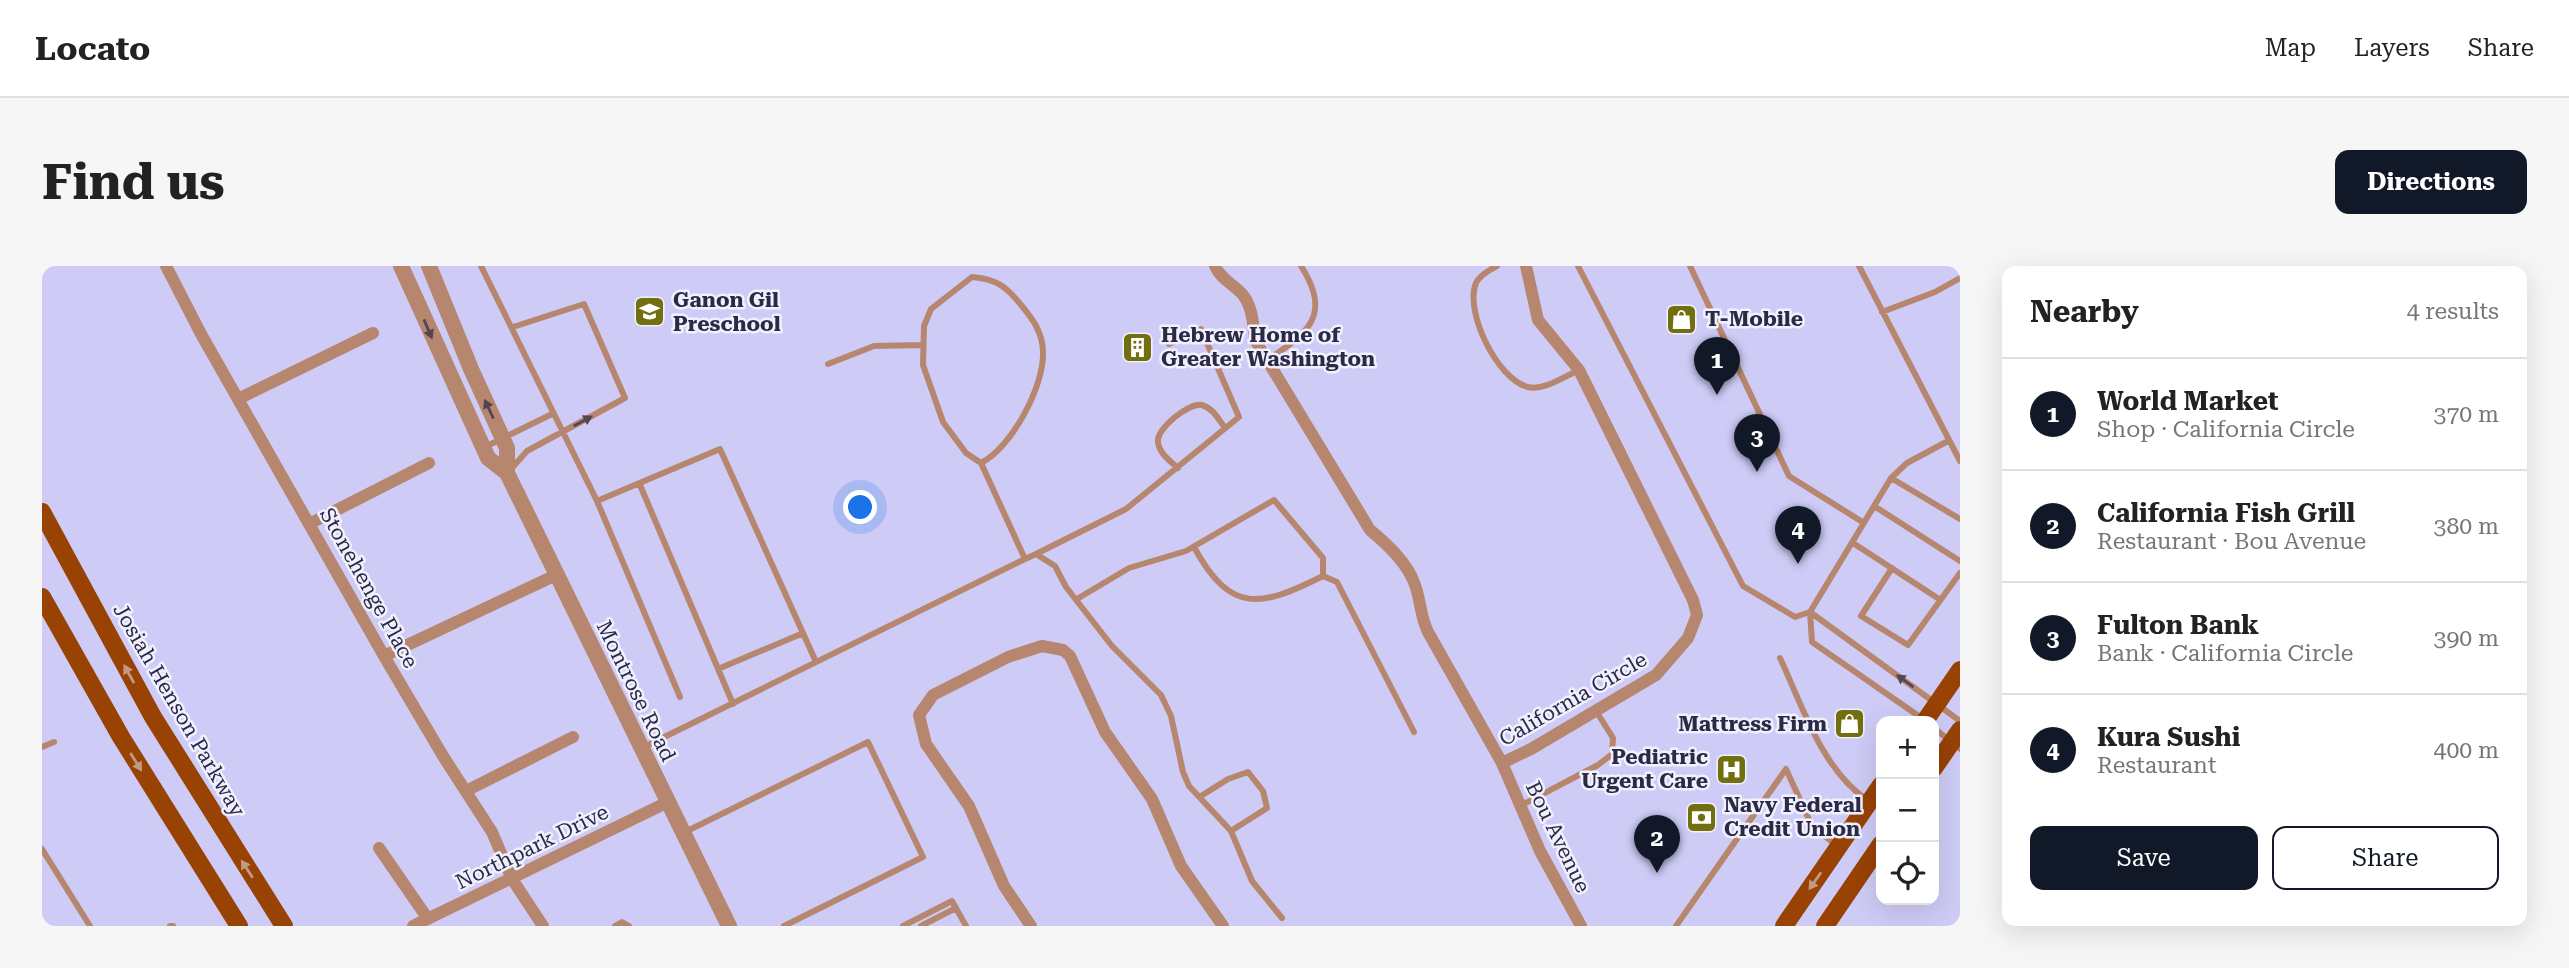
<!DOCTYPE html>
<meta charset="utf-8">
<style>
body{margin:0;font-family:"Roboto Serif",serif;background:#f6f6f6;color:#222}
.controls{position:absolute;right:21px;bottom:21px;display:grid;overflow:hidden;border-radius:14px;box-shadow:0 7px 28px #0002}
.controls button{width:63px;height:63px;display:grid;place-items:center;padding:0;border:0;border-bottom:2px solid #e0e0e0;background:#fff;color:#222;font:35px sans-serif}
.you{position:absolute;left:819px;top:242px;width:24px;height:24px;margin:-18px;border:5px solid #fff;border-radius:50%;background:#1a73e8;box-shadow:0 0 0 10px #1a73e833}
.badge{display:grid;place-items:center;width:46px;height:46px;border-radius:50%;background:#111827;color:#fff;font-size:23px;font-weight:700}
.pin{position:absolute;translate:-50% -58px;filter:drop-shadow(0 2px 4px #0008)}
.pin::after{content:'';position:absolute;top:37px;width:24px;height:21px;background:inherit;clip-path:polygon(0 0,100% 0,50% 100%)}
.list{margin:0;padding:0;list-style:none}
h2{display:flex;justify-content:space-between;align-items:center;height:91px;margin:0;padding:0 28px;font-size:30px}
h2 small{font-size:23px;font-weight:400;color:#767676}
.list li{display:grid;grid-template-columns:46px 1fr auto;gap:21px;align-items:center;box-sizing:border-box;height:112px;padding:0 28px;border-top:2px solid #e0e0e0}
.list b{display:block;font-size:26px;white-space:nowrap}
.list p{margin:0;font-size:23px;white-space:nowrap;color:#767676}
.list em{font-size:23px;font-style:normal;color:#767676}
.actions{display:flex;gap:14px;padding:21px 28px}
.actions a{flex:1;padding:16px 0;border:2px solid #111827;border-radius:14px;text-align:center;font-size:24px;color:#111827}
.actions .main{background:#111827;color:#fff}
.icon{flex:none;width:38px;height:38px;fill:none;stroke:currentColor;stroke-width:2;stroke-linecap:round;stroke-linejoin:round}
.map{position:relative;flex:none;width:1918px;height:660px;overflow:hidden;border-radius:14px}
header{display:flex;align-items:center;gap:42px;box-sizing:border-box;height:98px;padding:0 35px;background:#fff;border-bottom:2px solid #e0e0e0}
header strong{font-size:33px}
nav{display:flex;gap:38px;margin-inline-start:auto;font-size:24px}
.intro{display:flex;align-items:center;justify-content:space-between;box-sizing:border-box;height:168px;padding:0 42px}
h1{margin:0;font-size:49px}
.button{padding:18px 32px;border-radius:14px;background:#111827;color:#fff;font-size:24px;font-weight:700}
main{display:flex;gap:42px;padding:0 42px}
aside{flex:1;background:#fff;border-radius:14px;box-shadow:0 7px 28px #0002}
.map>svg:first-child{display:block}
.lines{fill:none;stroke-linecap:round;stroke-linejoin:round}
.service{stroke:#b7866e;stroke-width:6}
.minor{stroke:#b7866e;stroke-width:12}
.tertiary{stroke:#b7866e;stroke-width:16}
.primary{stroke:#984204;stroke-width:18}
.oneway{fill:#554551}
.oneway2{fill:#c49982}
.labels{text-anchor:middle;stroke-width:5;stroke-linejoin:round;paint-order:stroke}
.poi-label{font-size:21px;font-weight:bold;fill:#2b2944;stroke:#f1f0ff;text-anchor:start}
.street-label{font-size:21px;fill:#2b2944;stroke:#f1f0ff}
</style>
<header>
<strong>Locato</strong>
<nav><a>Map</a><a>Layers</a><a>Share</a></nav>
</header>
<div class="intro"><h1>Find us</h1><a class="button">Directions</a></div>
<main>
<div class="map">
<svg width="1918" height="660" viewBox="0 0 1918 660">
<rect width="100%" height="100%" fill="#ceccf7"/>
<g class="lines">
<!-- service -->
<path class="service" d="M439,0L555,235L638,431
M1455,0C1447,4 1438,9 1434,17C1422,46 1456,114 1486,121C1502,125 1523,110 1537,104
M1536,0L1701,320L1753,351L1768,346
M1648,0L1747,210L1822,257
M1817,0L1918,195
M1840,46L1893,26L1918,12
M1225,94C1265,68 1291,50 1259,0
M786,98L832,80L879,79
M443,181L510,148
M1136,202C1128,195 1117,187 1116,176C1114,163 1147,136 1160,139C1171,142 1177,154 1183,162
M469,203L485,185L583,132L542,38L471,61
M1849,212L1918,253
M598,219L691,438
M555,235L678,183L774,396
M1832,240L1918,295
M1811,277L1897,333
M994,288L1084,243L1197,151L1159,63L1127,78
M983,293L994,288L1013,300L1024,321L1070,380L1119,429L1129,450L1141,506L1147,520L1189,565L1210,615L1240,652
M1850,302L1819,350L1866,379L1918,307
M1281,310L1295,316L1372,466
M1035,333L1087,302L1144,285L1232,234L1281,292V310C1219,341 1189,349 1152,281
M1768,346L1918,455
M1738,392C1761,441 1779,502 1825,534
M676,403L759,368
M1881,453L1770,376L1768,346L1849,212L1865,197L1906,175
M1892,462L1918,483
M0,481L12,476
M602,481L983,293L939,197L924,187L901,156L881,99L882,60L889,43L930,11C954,13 964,20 979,39C991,53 1001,67 1001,87C1002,121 969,182 939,197
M1159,530L1186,513L1206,506L1221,525L1225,542L1189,565
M1478,540L1556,499L1570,488L1571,472L1554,445
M643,566L826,476L881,591L742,660
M0,583L48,660
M128,660H131
M573,660L580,656L587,660
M861,660L910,635L924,660
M879,660L914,642
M1634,660L1744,503L1770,560L1794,579"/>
<!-- minor -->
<path class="minor" d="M124,0L159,68L342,390L401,490L450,566L470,613L501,660
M1173,0C1179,14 1192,18 1201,29C1211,42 1211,59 1213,74L1328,264C1345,278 1366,297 1373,319C1379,335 1378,350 1386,366L1460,497L1498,585L1539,660
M198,132L331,67
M269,257L387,197
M342,390L514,309
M1460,497L1489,483L1614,409L1646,372L1655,349L1651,334L1537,104L1496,54L1484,0
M424,525L531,471
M337,582L386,653
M371,660L626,536
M989,660L962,620L927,540L884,478L877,449L891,429L966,391L1000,380L1021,384L1028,390L1063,466L1110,533L1139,600L1181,660"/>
<!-- tertiary -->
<path class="tertiary" d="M359,0L446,192L465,207
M387,0L429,103L465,182V207L687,660"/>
<!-- primary -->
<path class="primary" d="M0,246L111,451L242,660
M0,331L79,471L197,660
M1883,455L1918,404
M1892,502L1918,464
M1742,660L1839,519
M1783,660L1839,578"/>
</g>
<!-- one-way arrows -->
<defs><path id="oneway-solid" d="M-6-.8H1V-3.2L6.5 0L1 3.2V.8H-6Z" transform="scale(1.75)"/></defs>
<g class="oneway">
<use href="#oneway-solid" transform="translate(386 63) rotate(67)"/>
<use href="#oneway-solid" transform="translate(447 143) rotate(-115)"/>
<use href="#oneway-solid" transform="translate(541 155) rotate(-28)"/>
<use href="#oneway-solid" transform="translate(1863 415) rotate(-144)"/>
</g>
<g class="oneway2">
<use href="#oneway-solid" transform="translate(87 408) rotate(-119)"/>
<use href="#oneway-solid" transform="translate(94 496) rotate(58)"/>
<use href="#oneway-solid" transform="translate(205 603) rotate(-123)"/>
<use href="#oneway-solid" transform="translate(1773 615) rotate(125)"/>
</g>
<!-- icons -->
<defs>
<symbol id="school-square" viewBox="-11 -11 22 22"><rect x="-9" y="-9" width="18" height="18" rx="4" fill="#726f11" stroke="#f1f0ff"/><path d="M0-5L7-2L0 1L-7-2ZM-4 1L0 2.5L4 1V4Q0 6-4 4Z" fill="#fff"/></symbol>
<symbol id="shop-square" viewBox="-11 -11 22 22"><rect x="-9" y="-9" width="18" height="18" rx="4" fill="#726f11" stroke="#f1f0ff"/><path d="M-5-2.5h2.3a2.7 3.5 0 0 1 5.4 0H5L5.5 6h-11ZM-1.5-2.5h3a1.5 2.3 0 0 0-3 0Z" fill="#fff"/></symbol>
<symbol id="building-square" viewBox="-11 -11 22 22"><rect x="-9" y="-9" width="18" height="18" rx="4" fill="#726f11" stroke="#f1f0ff"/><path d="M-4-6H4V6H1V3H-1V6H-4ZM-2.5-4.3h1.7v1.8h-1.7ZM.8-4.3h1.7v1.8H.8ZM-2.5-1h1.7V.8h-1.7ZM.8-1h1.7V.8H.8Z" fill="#fff"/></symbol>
<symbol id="hospital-square" viewBox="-11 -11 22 22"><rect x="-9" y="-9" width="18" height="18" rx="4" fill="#726f11" stroke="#f1f0ff"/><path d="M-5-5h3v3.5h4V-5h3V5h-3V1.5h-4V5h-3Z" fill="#fff"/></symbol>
<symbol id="bank-square" viewBox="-11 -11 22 22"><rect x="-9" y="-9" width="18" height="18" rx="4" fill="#726f11" stroke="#f1f0ff"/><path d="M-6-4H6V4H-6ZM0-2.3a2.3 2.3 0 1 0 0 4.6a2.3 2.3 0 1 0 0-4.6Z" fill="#fff"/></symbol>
</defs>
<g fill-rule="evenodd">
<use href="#school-square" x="590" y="28" width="35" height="35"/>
<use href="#shop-square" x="1622" y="36" width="35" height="35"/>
<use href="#building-square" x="1078" y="64" width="35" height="35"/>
<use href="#shop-square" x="1790" y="440" width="35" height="35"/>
<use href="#hospital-square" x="1672" y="486" width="35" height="35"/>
<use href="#bank-square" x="1642" y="534" width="35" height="35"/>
</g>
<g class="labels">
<!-- poi labels -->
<g class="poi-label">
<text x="631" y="41">Ganon Gil<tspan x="631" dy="24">Preschool</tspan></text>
<text x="1663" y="60">T-Mobile</text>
<text x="1119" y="76">Hebrew Home of<tspan x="1119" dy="24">Greater Washington</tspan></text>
<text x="1785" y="465" text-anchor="end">Mattress Firm</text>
<text x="1666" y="498" text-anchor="end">Pediatric<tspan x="1666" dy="24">Urgent Care</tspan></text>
<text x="1682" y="546">Navy Federal<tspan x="1682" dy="24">Credit Union</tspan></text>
</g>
<!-- street labels -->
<g class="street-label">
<text transform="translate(327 322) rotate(61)" y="7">Stonehenge Place</text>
<text transform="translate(594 425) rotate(64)" y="7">Montrose Road</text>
<text transform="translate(1531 433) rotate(-30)" y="7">California Circle</text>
<text transform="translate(137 444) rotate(60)" y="7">Josiah Henson Parkway</text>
<text transform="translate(1516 571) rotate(64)" y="7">Bou Avenue</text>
<text transform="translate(490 581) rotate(-26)" y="7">Northpark Drive</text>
</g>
</g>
</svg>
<div class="controls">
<button>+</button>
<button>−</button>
<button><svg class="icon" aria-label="locate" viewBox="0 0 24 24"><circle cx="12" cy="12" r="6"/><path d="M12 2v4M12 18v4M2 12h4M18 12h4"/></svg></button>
</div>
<div class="you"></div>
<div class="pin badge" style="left:1675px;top:129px">1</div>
<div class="pin badge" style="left:1615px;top:607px">2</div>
<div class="pin badge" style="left:1715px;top:206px">3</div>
<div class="pin badge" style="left:1756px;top:298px">4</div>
</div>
<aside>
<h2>Nearby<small>4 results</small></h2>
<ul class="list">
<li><span class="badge">1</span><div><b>World Market</b><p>Shop · California Circle</p></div><em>370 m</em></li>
<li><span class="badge">2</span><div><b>California Fish Grill</b><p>Restaurant · Bou Avenue</p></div><em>380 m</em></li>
<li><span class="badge">3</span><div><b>Fulton Bank</b><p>Bank · California Circle</p></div><em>390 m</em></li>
<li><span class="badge">4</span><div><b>Kura Sushi</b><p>Restaurant</p></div><em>400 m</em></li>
</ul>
<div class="actions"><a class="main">Save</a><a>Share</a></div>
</aside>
</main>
